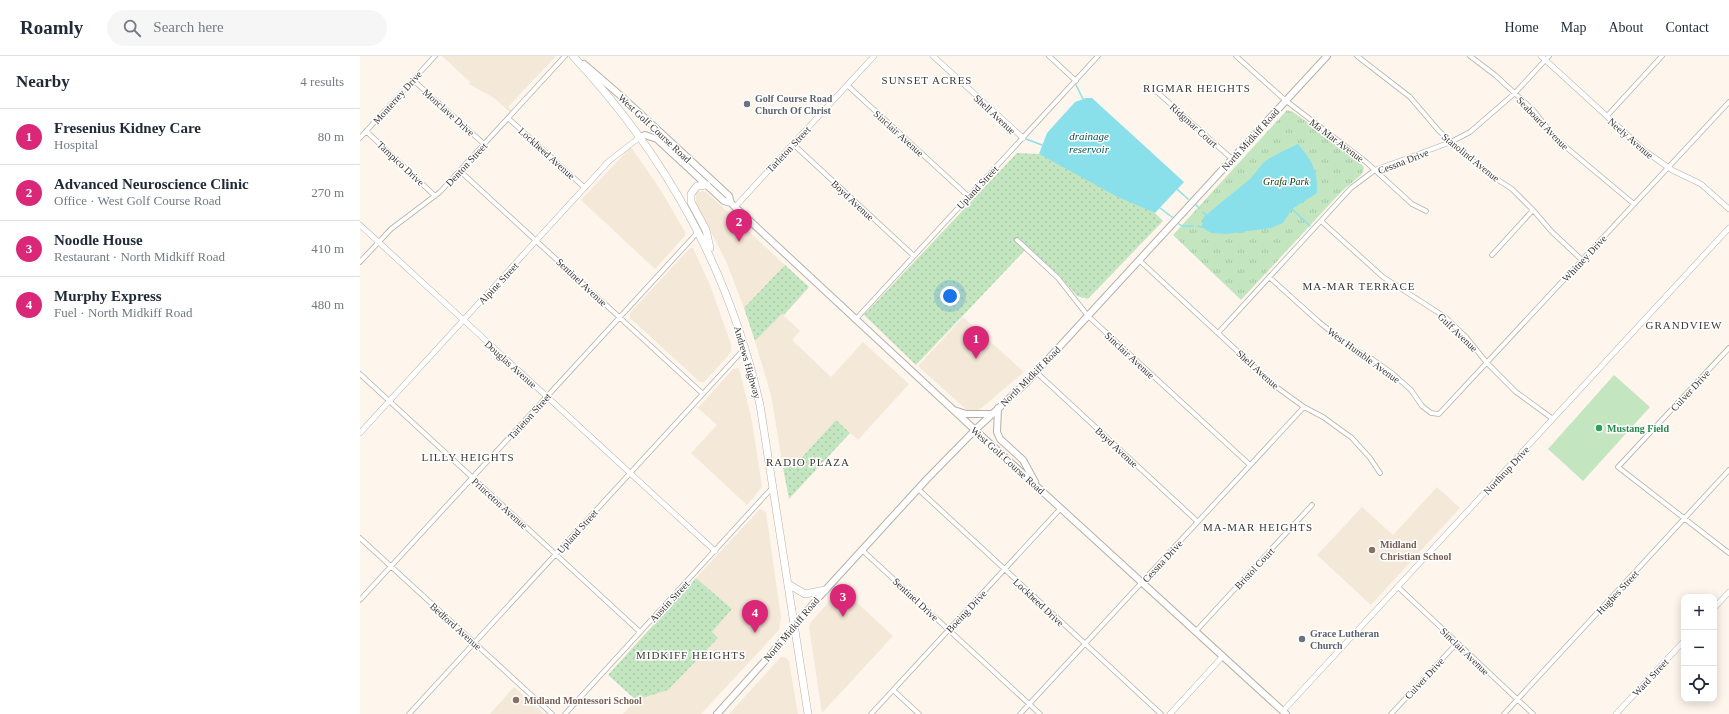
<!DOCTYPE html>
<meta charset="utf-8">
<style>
body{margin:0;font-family:"Times New Roman",serif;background:#f6f6f7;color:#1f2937}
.controls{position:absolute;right:12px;bottom:12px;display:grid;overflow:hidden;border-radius:8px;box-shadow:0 2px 10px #0003}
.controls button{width:36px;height:36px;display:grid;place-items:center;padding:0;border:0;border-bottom:1px solid #e0e1e3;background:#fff;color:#1f2937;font:20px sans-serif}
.you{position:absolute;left:590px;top:240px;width:14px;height:14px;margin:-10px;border:3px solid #fff;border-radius:50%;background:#1a73e8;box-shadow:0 0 0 6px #1a73e833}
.badge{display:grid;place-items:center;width:26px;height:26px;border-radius:50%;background:#db2777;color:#fff;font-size:13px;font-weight:700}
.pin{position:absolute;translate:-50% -33px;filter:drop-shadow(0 1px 2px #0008)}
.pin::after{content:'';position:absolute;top:21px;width:14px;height:12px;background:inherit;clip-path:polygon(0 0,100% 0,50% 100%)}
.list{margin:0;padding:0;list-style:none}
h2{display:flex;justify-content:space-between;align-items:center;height:52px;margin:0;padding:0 16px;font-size:17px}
h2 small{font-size:13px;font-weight:400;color:#747a83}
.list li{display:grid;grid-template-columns:26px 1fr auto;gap:12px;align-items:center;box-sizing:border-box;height:56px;padding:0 16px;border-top:1px solid #e0e1e3}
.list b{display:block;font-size:15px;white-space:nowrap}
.list p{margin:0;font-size:13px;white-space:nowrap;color:#747a83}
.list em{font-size:13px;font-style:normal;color:#747a83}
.icon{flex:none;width:22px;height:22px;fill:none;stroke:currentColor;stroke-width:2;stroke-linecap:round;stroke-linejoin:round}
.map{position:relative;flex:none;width:1369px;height:658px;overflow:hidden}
header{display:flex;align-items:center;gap:24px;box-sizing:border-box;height:56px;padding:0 20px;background:#fff;border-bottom:1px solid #e0e1e3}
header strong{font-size:19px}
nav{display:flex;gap:22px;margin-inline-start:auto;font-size:14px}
.search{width:280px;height:36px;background:#f6f6f7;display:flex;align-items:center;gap:10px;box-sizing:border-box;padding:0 14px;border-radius:22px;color:#747a83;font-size:15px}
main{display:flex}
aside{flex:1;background:#fff}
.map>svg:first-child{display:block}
.built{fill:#f4e8d8}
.grass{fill:url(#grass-dots)}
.park{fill:url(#park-tufts)}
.pitch{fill:#c3e6c0}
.water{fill:#89e0ea}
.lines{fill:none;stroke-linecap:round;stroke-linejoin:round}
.stream{stroke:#89e0ea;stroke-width:1.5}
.minor-casing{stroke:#b7b0a7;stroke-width:5.5}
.tertiary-casing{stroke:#b7b0a7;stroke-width:6}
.secondary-casing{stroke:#b7b0a7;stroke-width:8}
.primary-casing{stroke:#b7b0a7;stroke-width:8}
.minor{stroke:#fff;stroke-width:4}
.tertiary{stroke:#fff;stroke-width:5}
.secondary{stroke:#fff;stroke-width:6}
.primary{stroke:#fff;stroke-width:7}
.worship-dot{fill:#6b7280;stroke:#fff;stroke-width:1.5}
.leisure-dot{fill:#2e9e5b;stroke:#fff;stroke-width:1.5}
.education-dot{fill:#8d6e63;stroke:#fff;stroke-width:1.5}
.labels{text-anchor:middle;stroke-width:3;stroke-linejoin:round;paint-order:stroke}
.street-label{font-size:10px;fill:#3c3935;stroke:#fff}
.worship-label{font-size:10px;font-weight:bold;fill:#5b616d;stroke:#fff;text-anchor:start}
.park-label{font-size:10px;font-style:italic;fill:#063705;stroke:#fff}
.leisure-label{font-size:10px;font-weight:bold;fill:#27864d;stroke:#fff;text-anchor:start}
.education-label{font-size:10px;font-weight:bold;fill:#785e54;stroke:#fff;text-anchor:start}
.neighbourhood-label{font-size:11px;letter-spacing:1px;fill:#3c3935;stroke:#fff}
.water-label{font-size:11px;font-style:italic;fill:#005259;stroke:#fff}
</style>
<header>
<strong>Roamly</strong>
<div class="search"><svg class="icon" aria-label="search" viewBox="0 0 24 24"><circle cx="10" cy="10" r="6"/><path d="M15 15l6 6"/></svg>Search here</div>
<nav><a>Home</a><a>Map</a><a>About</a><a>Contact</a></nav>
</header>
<main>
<aside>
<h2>Nearby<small>4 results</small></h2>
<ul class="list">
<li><span class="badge">1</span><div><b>Fresenius Kidney Care</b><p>Hospital</p></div><em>80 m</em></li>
<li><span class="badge">2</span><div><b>Advanced Neuroscience Clinic</b><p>Office · West Golf Course Road</p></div><em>270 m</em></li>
<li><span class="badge">3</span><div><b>Noodle House</b><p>Restaurant · North Midkiff Road</p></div><em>410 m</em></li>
<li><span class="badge">4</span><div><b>Murphy Express</b><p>Fuel · North Midkiff Road</p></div><em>480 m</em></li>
</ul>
</aside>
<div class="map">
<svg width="1369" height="658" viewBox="0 0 1369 658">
<defs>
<pattern id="grass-dots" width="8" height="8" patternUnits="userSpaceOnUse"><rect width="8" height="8" fill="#c3e6c0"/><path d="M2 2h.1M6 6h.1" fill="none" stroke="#a8c6a6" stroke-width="1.8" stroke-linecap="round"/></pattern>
<pattern id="park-tufts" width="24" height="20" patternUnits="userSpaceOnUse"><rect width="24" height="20" fill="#c3e6c0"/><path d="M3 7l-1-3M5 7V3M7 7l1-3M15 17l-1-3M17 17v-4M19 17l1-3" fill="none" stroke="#a8c6a6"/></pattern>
</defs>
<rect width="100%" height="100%" fill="#fef6ec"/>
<!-- built -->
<path class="built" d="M82,0H194L195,1L148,51L154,56L152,58L134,42L109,28L110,26Z
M271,91L300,133L325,176V180L295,213L221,144Z
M342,135L346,136L425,209L384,252L366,205L336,147V139L338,136Z
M330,192H333L350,229L371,288V295L367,301L344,326H340L270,262V257Z
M422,258L440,275L432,284L471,321L503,286L549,328L498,384L476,364L435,409L423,412L411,339L395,285Z
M603,261L664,316L618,355L609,356L558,310Z
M379,312L392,365L402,431L387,449L331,397L357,369L338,352L373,313Z
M1077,431L1100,452L1011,549L957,499L1002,451L1033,479Z
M400,453L406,456L421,561L419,574L341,658H263L276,644L308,634L358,582L352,576L372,553L336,522Z
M481,532L533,580L462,657L449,571L451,566Z
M421,601H425L429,605L438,658H369Z
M154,631L184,658H130Z"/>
<!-- grass -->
<path class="grass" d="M657,97L679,98L795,157L803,165L728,243L717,240L699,219L668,191L556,309L504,259Z
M425,209L449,231L424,259L422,258L395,285L384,252Z
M476,364L490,377L429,443L423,412L435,409Z
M336,522L372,553L352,576L358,582L308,634L276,644L248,619Z"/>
<!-- park -->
<path class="park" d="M927,54L933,56C945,65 1003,103 1004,112L1002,118L981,136L881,244L813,179Z"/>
<!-- pitch -->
<path class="pitch" d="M1254,319L1290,351L1223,425L1188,393Z"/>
<!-- water -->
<path class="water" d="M726,42H732L824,126L795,157L756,140L679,98L687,77L715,46Z
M938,88C952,105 958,114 957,137L932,153L923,167L911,172L866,178L851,177L842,171L843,162L846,159L890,123L905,105L921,96Z"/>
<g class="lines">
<!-- stream -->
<path class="stream" d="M716,29L723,43
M666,83L682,89
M817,133L828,143
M836,149L839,152
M800,152L812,161
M932,153L950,170
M843,156L846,159
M819,168L822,170H833
M838,170L842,171"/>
<defs>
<path id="minor" d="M689,0L716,25
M876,0L925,44L1006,106L1052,148L1066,155
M997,0L1050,41L1079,75L1091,86L1126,116L1152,133L1173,154L1192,176L1222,204
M1110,0L1135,19L1173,54L1193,79L1207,92L1274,148
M53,24L124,88
M487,29L608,140
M796,35L872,103
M1247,60L1302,0
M148,62L225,132
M6,75L75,140
M0,82L75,0
M433,88L554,200
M100,115L343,338
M961,165L1023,221L1085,261L1106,281L1127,307L1156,336L1193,363
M657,184L698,222L728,260L890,409
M1132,199L1173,154
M779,204L915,330L944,351L963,361L992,382L1010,402L1020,417
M0,206L31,173L80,136L205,0
M909,221L959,266L990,291L1012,303L1033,318L1051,334L1062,350L1071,357L1079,358L1369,46
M496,263L738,0
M858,277L991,132L1015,114L1091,86L1110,76L1155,37L1189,0
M1369,292L1258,411L1369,497
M676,316L838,466
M0,318L280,576
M558,433L801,658
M0,482L192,658
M502,494L680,658
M1038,531L1173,658
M0,544L338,176
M836,575L952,449
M533,634L559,658
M49,658L385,292
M205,658L413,431
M511,658L701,452
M660,658L944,351
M1031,658L1097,587
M1144,658L1369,414"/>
<path id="tertiary" d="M573,0L663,82
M1181,0L1285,95L1312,114L1341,128L1369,153
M375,151L514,0
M0,169L355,495
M0,377L249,105L280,81
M1354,552L1369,536
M923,655L1369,172
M810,658L863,600
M1256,658L1324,585"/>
<path id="secondary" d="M224,8L261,40L369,140L371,147L375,151L615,374L926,658
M280,81L285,79L297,83L364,145L371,147
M638,352L637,376L640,383L663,404L675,426
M594,354L606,358H632
M357,658L412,597L459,541L567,423L615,374L667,326L967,0"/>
<path id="primary" d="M213,0C307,101 369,213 400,349L448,658
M347,129L337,130L331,138V146L346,174L350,192
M428,528L445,538L465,534"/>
</defs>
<!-- minor casing -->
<use href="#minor" class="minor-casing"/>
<!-- tertiary casing -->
<use href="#tertiary" class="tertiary-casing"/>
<!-- secondary casing -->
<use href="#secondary" class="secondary-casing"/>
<!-- primary casing -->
<use href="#primary" class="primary-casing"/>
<!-- minor -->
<use href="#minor" class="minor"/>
<!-- tertiary -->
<use href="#tertiary" class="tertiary"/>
<!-- secondary -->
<use href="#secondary" class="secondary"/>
<!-- primary -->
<use href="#primary" class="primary"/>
</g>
<!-- markers -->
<g class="worship-dot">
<circle cx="387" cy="48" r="4"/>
<circle cx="942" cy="583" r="4"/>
</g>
<circle class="leisure-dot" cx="1239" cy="372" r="4"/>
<g class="education-dot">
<circle cx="1012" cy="494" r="4"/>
<circle cx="156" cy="644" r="4"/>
</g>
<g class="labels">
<!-- street labels -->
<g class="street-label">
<text transform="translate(37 41) rotate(-48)" y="4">Monterrey Drive</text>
<text transform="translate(89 56) rotate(42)" y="4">Monclave Drive</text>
<text transform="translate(635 58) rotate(43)" y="4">Shell Avenue</text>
<text transform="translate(1183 67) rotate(46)" y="4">Seaboard Avenue</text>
<text transform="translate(834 69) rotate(42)" y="4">Ridgmar Court</text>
<text transform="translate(295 72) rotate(43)" y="4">West Golf Course Road</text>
<text transform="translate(539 77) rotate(42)" y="4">Sinclair Avenue</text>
<text transform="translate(1271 82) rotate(41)" y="4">Neely Avenue</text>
<text transform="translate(890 83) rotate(-48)" y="4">North Midkiff Road</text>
<text transform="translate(977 84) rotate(37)" y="4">Ma Mar Avenue</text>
<text transform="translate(428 93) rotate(-47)" y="4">Tarleton Street</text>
<text transform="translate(187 97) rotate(42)" y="4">Lockheed Avenue</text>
<text transform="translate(1111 101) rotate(39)" y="4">Stanolind Avenue</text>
<text transform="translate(1043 105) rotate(-21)" y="4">Cessna Drive</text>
<text transform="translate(41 107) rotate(43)" y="4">Tampico Drive</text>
<text transform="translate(106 108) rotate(-47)" y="4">Denton Street</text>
<text transform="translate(617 131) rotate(-47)" y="4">Upland Street</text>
<text transform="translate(493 144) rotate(43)" y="4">Boyd Avenue</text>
<text transform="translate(1224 202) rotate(-47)" y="4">Whitney Drive</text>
<text transform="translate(222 226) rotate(43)" y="4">Sentinel Avenue</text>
<text transform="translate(138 227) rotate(-47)" y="4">Alpine Street</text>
<text transform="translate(1098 276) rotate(44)" y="4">Gulf Avenue</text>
<text transform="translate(770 299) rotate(43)" y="4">Sinclair Avenue</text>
<text transform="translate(1004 299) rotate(36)" y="4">West Humble Avenue</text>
<text transform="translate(388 306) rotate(74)" y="4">Andrews Highway</text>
<text transform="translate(151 308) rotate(42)" y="4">Douglas Avenue</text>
<text transform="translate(898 313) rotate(42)" y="4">Shell Avenue</text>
<text transform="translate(670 320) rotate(-45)" y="4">North Midkiff Road</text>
<text transform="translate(1330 334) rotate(-47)" y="4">Culver Drive</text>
<text transform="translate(169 360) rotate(-48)" y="4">Tarleton Street</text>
<text transform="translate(757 391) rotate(43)" y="4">Boyd Avenue</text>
<text transform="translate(648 404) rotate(42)" y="4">West Golf Course Road</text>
<text transform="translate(1146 414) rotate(-47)" y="4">Northrup Drive</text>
<text transform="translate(140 447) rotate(42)" y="4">Princeton Avenue</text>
<text transform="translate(217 475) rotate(-48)" y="4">Upland Street</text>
<text transform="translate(802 505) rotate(-47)" y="4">Cessna Drive</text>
<text transform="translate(894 512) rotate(-47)" y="4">Bristol Court</text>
<text transform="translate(1257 536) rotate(-47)" y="4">Hughes Street</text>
<text transform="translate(556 543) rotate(43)" y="4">Sentinel Drive</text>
<text transform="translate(309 545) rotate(-47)" y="4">Austin Street</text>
<text transform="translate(679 546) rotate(43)" y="4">Lockheed Drive</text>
<text transform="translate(606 555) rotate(-47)" y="4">Boeing Drive</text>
<text transform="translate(96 570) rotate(42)" y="4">Bedford Avenue</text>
<text transform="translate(431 573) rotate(-50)" y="4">North Midkiff Road</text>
<text transform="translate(1105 595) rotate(44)" y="4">Sinclair Avenue</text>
<text transform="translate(1290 621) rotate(-47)" y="4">Ward Street</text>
<text transform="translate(1064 622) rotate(-47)" y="4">Culver Drive</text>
</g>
<!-- worship labels -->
<g class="worship-label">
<text x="395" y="46">Golf Course Road<tspan x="395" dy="12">Church Of Christ</tspan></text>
<text x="950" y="581">Grace Lutheran<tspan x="950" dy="12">Church</tspan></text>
</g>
<!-- park labels -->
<g class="park-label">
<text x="926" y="129">Grafa Park</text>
</g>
<!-- leisure labels -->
<g class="leisure-label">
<text x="1247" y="376">Mustang Field</text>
</g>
<!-- education labels -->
<g class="education-label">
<text x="1020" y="492">Midland<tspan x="1020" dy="12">Christian School</tspan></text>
<text x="164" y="648">Midland Montessori School</text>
</g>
<!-- neighbourhood labels -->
<g class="neighbourhood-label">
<text x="567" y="28">SUNSET ACRES</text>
<text x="837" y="36">RIGMAR HEIGHTS</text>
<text x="999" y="234">MA-MAR TERRACE</text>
<text x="1324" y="273">GRANDVIEW</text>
<text x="108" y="405">LILLY HEIGHTS</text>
<text x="448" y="410">RADIO PLAZA</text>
<text x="898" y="475">MA-MAR HEIGHTS</text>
<text x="331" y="603">MIDKIFF HEIGHTS</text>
</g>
<!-- water labels -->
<g class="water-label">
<text x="729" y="84">drainage<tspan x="729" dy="13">reservoir</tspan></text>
</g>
</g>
</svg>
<div class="controls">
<button>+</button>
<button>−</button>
<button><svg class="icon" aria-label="locate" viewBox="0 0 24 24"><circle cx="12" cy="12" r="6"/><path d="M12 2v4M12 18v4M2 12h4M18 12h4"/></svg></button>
</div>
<div class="you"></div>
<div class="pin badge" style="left:616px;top:303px">1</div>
<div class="pin badge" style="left:379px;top:186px">2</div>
<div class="pin badge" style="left:483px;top:561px">3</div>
<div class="pin badge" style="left:395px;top:577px">4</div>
</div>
</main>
